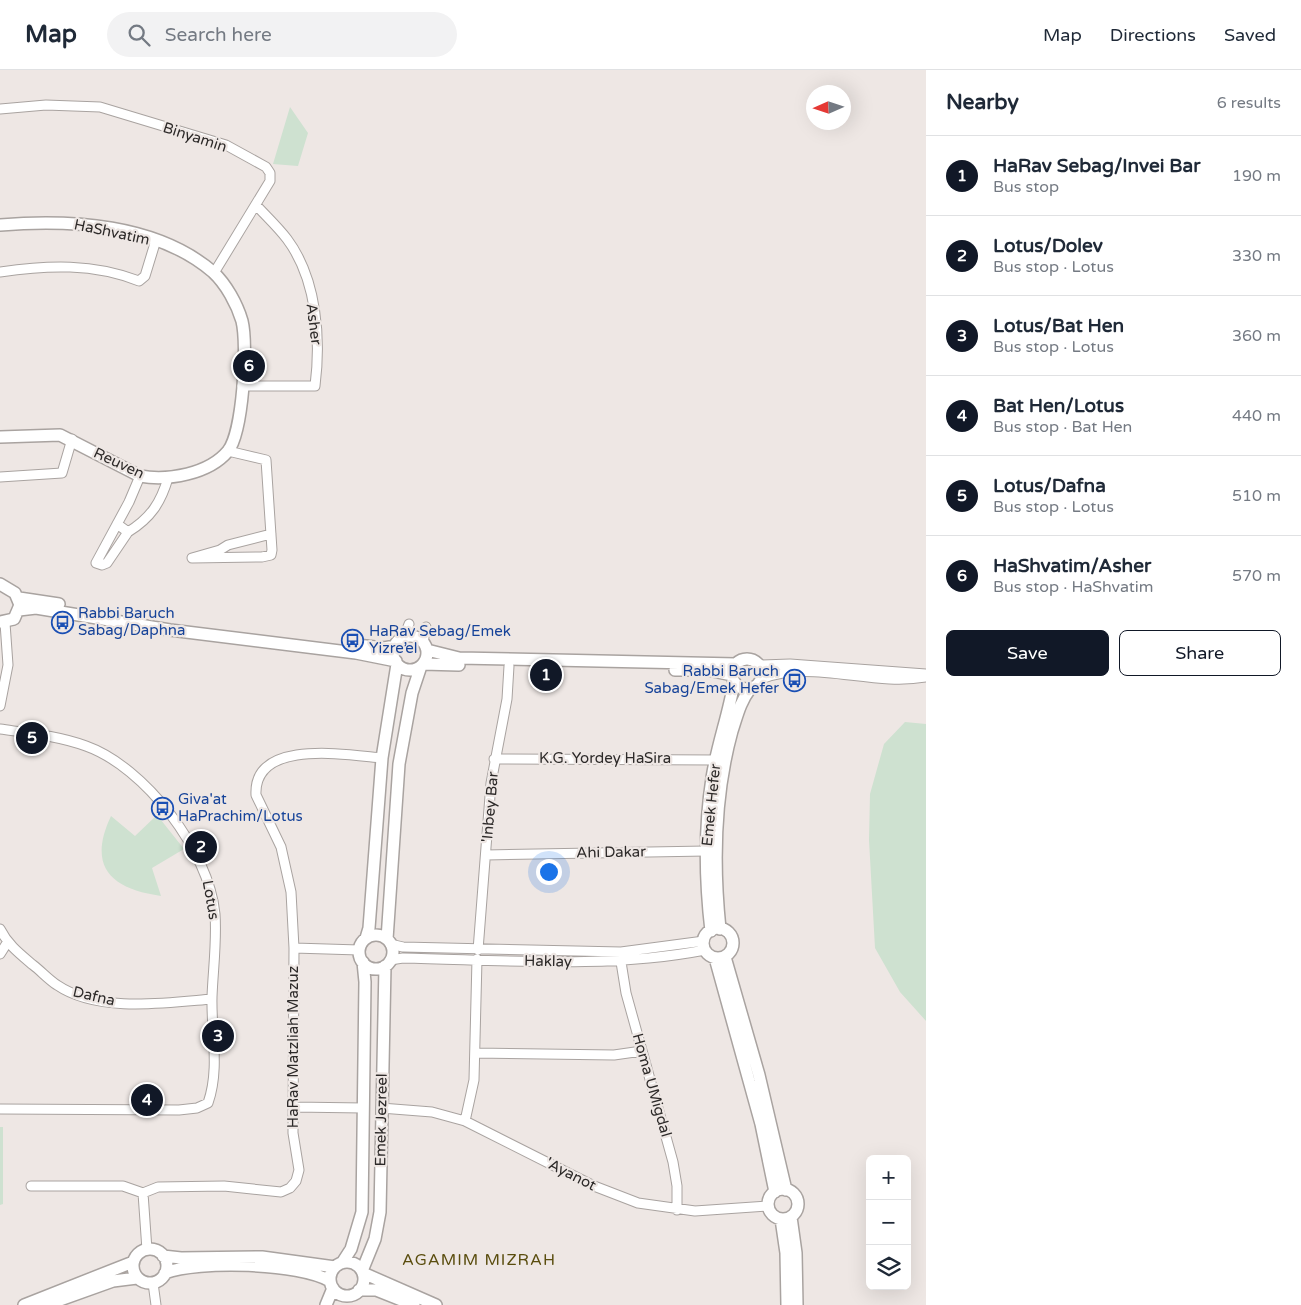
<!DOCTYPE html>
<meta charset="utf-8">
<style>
body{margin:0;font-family:"Varela Round",sans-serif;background:#f2f2f3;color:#1f2937}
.controls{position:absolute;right:15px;bottom:15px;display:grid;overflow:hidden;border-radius:8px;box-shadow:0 5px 20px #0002}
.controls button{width:45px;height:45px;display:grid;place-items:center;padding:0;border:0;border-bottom:1px solid #e0e1e3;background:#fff;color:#1f2937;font:25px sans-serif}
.compass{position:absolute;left:806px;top:15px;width:45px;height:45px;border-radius:50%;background:#fff;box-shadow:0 5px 20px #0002;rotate:267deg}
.you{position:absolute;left:548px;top:801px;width:18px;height:18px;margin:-12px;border:4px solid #fff;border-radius:50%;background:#1a73e8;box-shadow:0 0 0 8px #1a73e833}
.badge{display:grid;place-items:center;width:32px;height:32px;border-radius:50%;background:#111827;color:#fff;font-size:16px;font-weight:700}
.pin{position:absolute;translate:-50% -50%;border:2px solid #fff;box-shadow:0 1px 5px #0006}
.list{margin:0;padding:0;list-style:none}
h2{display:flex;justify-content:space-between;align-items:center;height:65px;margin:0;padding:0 20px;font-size:21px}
h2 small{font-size:16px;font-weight:400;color:#747a83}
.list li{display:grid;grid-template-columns:32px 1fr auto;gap:15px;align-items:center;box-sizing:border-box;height:80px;padding:0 20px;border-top:1px solid #e0e1e3}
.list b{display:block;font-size:19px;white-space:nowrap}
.list p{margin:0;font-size:16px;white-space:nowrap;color:#747a83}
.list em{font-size:16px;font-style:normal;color:#747a83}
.actions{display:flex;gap:10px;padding:15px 20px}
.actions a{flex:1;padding:11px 0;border:1px solid #111827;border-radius:8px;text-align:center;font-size:18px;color:#111827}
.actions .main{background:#111827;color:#fff}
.icon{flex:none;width:28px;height:28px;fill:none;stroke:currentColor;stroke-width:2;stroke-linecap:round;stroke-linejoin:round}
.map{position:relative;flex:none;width:926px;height:1235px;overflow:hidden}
header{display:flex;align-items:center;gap:30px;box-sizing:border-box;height:70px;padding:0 25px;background:#fff;border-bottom:1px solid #e0e1e3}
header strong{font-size:24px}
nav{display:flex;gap:28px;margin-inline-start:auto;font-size:18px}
.search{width:350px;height:45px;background:#f2f2f3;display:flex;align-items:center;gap:12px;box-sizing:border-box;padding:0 18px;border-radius:28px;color:#747a83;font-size:19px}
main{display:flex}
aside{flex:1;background:#fff}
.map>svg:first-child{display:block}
.green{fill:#cee1d0}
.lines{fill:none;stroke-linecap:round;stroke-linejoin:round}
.street-casing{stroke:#a9a3a0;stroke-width:11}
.secondary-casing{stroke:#a9a3a0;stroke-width:14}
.street{stroke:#fff;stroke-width:9}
.secondary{stroke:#fff;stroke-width:11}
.labels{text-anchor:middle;stroke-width:4.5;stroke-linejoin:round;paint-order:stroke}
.street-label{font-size:15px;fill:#2d2a29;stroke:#eee7e4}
.transit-label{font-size:15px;fill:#164399;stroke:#eee7e4;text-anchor:start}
.neighbourhood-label{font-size:16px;letter-spacing:1px;fill:#5a4d0e;stroke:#eee7e4}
</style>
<header>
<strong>Map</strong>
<div class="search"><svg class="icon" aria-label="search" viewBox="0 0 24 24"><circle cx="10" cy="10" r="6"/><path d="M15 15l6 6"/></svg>Search here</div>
<nav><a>Map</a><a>Directions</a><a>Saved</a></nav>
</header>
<main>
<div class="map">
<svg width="926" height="1235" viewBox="0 0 926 1235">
<rect width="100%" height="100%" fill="#eee7e4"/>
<!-- green -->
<path class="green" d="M290,37L308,63L298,96L273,94Z
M905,652L926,654V951L900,922L875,878L869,770L870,724L884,674Z
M157,745L184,779L152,798L161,826C111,819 87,797 111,746L135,766Z
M0,1057H3V1134L0,1135Z"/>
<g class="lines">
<defs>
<path id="street" d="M0,39L46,35L100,37L226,75L266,97L270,103V111L214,203
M0,202C48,195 93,193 139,211L145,206L156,170
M242,316H315C321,269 317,209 287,169C278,157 266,146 256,135
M228,381L266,390L272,480L271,485L262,487L192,488L220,480L228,475L271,464
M0,407L62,403L72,369
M117,454L128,462L107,493L102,495L96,493L129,432L140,406
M128,462C151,448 161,432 168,408
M404,568L409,554
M423,572L426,557
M759,595L790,594L926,604
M761,609C812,589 872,617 926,607
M0,636L8,595L5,553
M0,659C28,663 59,666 86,676C145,697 209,781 215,844C217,871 213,900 212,927C211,962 220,999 208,1033L197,1038L179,1040L0,1039
M494,689L716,690
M486,785L706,781
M0,859C8,875 20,884 33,895C41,901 49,910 57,915C98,943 165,933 212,929
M390,874L403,877L621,882L704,871
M294,878L359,880
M478,880L491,713L507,629L509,596
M0,884L7,873
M390,890L403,888C504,890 606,899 705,880
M621,892L626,923L673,1092L677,1116V1140
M475,983L614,985L642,981
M294,1037L363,1038
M381,1038L432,1042L465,1051L594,1116L638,1133L695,1141L768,1136
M465,1051L474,1010L477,889
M31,1116H123L143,1123L158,1117L224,1116L281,1122L290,1118L296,1111L299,1100L293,1063L294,878L291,822L281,777L256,725C253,668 348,685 382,688
M143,1123L147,1180
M153,1213L156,1235"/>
<path id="secondary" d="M0,155C70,149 157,154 213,202C226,214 237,234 242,251C248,275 243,362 228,381C209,404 168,411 140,406L60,365L0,367
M0,514L15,523L20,535L14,549L0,552
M19,528L59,534
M19,540L36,538L170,560L356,583L396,591
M393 583a17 17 0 1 1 34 0a17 17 0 1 1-34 0Z
M357,575L384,578L395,576
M427,580L459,588L736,594
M732 604a15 15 0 1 1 30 0a15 15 0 1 1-30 0Z
M423,594L459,595
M675,600H708L732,605
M703 873a15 15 0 1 1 30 0a15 15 0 1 1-30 0Z
M720,859C713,792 714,726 732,661C737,646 740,632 750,619
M711,861C705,810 704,759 712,708C717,675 729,644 734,612
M359 882a17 17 0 1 1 34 0a17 17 0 1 1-34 0Z
M366,868L369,858L382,688L397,594
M387,869L399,694L412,623L421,596
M725,887L759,1005L786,1120
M715,888L761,1054L775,1122
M768 1134a15 15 0 1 1 30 0a15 15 0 1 1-30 0Z
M791,1147L796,1183L797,1235
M781,1149L786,1183L787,1235
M133 1196a17 17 0 1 1 34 0a17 17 0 1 1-34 0Z
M163,1186L181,1188L262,1187L335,1197
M330 1209a17 17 0 1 1 34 0a17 17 0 1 1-34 0Z
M342,1193L351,1179L362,1142L365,912L363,892
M362,1201L375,1169L380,1142L385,896
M165,1203C198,1190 300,1193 330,1211
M363,1203L436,1235
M359,1220H376L414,1235
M24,1235L133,1192
M46,1235L113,1211L137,1208
M326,1235L333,1218"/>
</defs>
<!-- street casing -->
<use href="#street" class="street-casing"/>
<!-- secondary casing -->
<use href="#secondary" class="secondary-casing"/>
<!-- street -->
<use href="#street" class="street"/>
<!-- secondary -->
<use href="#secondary" class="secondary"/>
</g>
<!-- icons -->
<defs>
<symbol id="bus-ring" viewBox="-11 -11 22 22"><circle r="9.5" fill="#eee7e4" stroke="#1a4fb4" stroke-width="1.5"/><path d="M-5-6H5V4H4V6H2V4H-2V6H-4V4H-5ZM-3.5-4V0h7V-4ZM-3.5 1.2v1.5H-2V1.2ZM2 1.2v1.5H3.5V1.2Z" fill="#1a4fb4"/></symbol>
</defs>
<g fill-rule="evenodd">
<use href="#bus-ring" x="50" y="540" width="25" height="25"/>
<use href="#bus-ring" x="340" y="558" width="25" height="25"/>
<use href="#bus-ring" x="782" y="598" width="25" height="25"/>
<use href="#bus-ring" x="150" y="726" width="25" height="25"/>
</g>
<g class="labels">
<!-- street labels -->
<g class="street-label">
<text transform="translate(195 67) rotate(18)" y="5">Binyamin</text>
<text transform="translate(112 162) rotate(12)" y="5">HaShvatim</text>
<text transform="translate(314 254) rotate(83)" y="5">Asher</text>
<text transform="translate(119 393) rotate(25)" y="5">Reuven</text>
<text x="605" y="693">K.G. Yordey HaSira</text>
<text transform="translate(711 735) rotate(-84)" y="5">Emek Hefer</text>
<text transform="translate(490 737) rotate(-85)" y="5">'Inbey Bar</text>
<text transform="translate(611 782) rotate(-1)" y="5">Ahi Dakar</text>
<text transform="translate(211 830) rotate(80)" y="5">Lotus</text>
<text transform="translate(548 891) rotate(1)" y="5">Haklay</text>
<text transform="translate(94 926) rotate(13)" y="5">Dafna</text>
<text transform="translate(293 977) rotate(-90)" y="5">HaRav Matzliah Mazuz</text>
<text transform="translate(652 1015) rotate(74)" y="5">Homa UMigdal</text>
<text transform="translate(381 1050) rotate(-89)" y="5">Emek Jezreel</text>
<text transform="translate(571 1104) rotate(27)" y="5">'Ayanot</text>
</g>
<!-- transit labels -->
<g class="transit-label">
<text x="78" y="548">Rabbi Baruch<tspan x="78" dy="17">Sabag/Daphna</tspan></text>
<text x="369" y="566">HaRav Sebag/Emek<tspan x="369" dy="17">Yizre’el</tspan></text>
<text x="779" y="606" text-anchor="end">Rabbi Baruch<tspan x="779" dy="17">Sabag/Emek Hefer</tspan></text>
<text x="178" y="734">Giva'at<tspan x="178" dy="17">HaPrachim/Lotus</tspan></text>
</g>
<!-- neighbourhood labels -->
<g class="neighbourhood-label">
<text x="479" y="1195">AGAMIM MIZRAH</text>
</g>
</g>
</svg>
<div class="controls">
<button>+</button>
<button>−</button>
<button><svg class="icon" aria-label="layers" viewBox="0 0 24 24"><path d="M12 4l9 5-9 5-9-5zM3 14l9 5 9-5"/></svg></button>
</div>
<svg class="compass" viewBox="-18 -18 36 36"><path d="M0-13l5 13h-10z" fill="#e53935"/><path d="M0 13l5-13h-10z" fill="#747a83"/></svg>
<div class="you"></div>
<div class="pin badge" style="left:546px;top:605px">1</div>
<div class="pin badge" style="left:201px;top:777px">2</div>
<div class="pin badge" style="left:218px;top:966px">3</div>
<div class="pin badge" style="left:147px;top:1030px">4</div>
<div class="pin badge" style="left:32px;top:668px">5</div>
<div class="pin badge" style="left:249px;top:296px">6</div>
</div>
<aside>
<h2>Nearby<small>6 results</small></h2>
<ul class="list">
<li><span class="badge">1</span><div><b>HaRav Sebag/Invei Bar</b><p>Bus stop</p></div><em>190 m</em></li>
<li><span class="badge">2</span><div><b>Lotus/Dolev</b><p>Bus stop · Lotus</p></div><em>330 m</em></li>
<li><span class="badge">3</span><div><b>Lotus/Bat Hen</b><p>Bus stop · Lotus</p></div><em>360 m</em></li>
<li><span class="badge">4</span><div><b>Bat Hen/Lotus</b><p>Bus stop · Bat Hen</p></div><em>440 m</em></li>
<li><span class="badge">5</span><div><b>Lotus/Dafna</b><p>Bus stop · Lotus</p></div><em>510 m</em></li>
<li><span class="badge">6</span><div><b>HaShvatim/Asher</b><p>Bus stop · HaShvatim</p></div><em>570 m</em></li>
</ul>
<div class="actions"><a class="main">Save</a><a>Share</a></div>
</aside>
</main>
